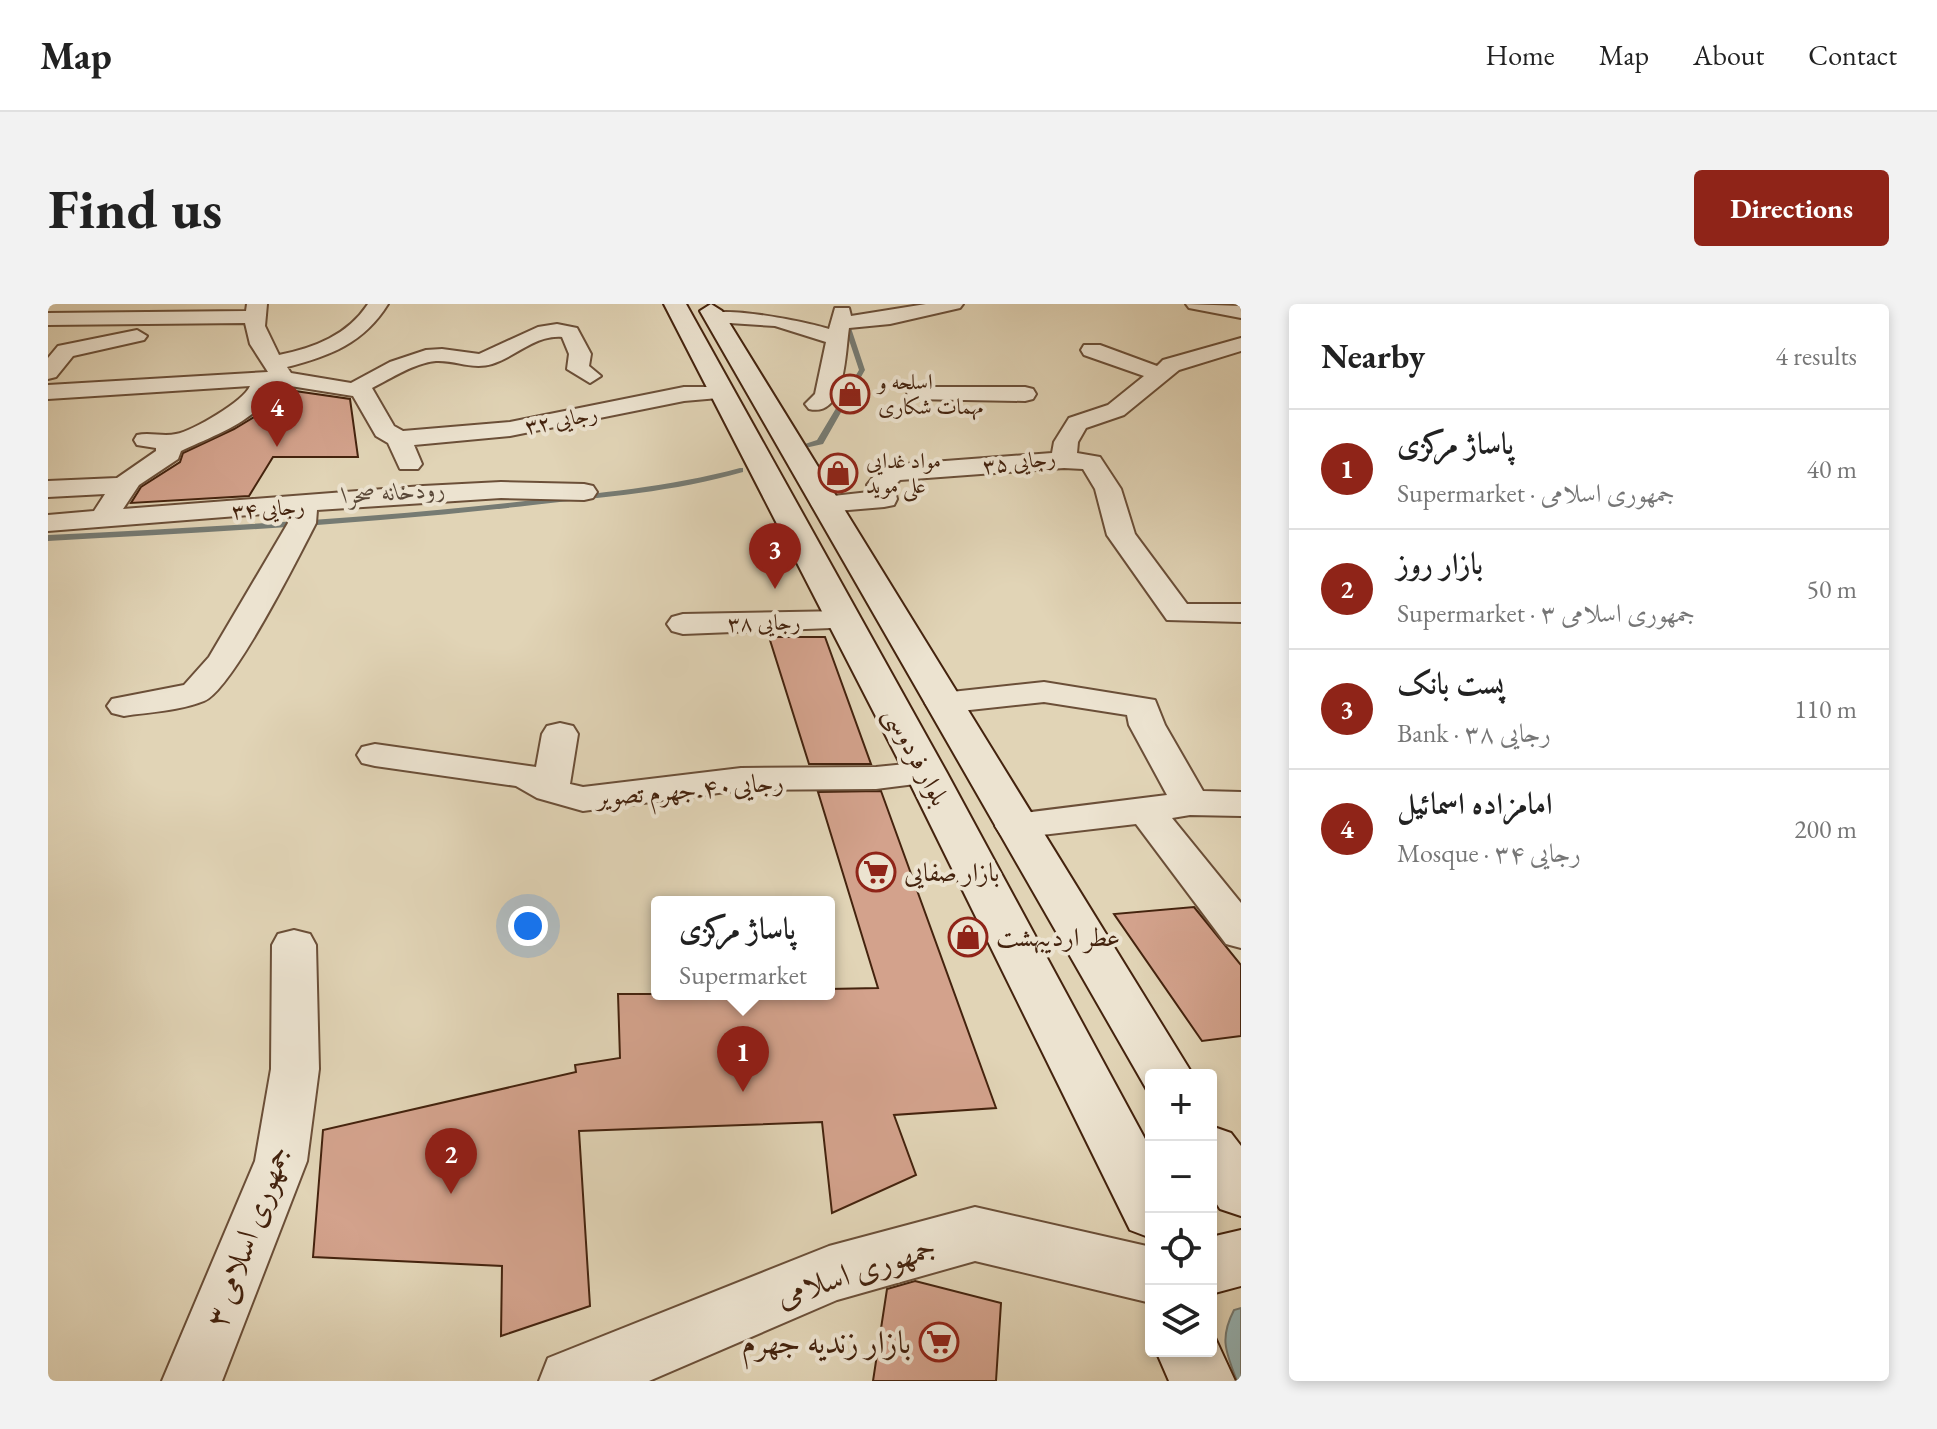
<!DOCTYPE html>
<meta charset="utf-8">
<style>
body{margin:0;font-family:"EB Garamond",Amiri,serif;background:#f2f2f2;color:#222}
.controls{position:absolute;right:24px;bottom:24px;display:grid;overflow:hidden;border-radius:8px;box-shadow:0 4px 12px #0003}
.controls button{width:72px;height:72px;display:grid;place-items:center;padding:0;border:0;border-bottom:2px solid #e0e0e0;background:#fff;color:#222;font:40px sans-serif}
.you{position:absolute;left:480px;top:622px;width:28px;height:28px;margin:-20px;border:6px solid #fff;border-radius:50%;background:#1a73e8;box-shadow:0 0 0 12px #1a73e833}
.badge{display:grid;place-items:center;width:52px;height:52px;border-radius:50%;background:#8f2418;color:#fff;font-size:26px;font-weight:700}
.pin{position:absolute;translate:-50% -66px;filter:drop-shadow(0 2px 4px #0008)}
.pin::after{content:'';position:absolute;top:42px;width:28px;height:24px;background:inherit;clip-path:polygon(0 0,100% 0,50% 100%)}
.popup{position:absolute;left:603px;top:592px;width:184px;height:104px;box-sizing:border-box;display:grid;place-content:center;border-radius:8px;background:#fff;filter:drop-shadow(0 2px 6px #0005);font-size:26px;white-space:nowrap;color:#767676}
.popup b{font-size:30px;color:#222}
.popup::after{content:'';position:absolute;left:50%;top:100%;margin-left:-16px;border:16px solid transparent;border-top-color:#fff}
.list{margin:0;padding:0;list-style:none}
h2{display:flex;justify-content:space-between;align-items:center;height:104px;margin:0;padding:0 32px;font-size:34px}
h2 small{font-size:26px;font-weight:400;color:#767676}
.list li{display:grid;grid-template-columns:52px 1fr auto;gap:24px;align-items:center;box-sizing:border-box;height:120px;padding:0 32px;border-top:2px solid #e0e0e0}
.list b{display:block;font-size:30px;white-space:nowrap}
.list p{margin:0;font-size:26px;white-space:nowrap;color:#767676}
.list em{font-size:26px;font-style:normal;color:#767676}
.icon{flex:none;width:44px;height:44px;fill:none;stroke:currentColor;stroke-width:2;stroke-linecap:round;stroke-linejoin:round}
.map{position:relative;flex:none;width:1193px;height:1077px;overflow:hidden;border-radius:8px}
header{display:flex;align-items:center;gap:48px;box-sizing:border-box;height:112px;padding:0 40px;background:#fff;border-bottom:2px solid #e0e0e0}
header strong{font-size:38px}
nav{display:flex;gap:44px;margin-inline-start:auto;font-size:28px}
.intro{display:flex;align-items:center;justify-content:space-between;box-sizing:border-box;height:192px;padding:0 48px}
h1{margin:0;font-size:56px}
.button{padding:20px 36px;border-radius:8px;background:#8f2418;color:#fff;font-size:28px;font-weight:700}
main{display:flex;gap:48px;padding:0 48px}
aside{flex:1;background:#fff;border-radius:8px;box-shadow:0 4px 12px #0003}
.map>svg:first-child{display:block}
.water{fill:#97b6b7;stroke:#767b73;stroke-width:2}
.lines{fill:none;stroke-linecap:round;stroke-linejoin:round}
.stream{fill:#767b73;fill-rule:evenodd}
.building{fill:#d3a28c;stroke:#44230e;stroke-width:2}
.minor-casing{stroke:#6b4f38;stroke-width:4}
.tertiary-casing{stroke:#6b4f38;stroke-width:4}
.secondary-casing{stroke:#44230e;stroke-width:4}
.minor{fill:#ece3d0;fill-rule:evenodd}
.tertiary{fill:#ece3d0;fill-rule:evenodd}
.secondary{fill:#ece3d0;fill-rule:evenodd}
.labels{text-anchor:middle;stroke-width:8;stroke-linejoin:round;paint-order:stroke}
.far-poi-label{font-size:22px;fill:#44230e;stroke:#ece3d0;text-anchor:start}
.far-street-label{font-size:22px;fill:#44230e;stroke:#ece3d0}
.far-water-label{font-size:24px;font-style:italic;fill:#594838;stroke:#ece3d0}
.street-label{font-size:26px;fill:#44230e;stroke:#ece3d0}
.poi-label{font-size:26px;fill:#44230e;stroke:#ece3d0;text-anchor:start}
.near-street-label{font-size:32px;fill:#44230e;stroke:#ece3d0}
.near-poi-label{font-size:32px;fill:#44230e;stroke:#ece3d0;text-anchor:end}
</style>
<header>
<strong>Map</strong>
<nav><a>Home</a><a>Map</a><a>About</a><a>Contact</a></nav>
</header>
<div class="intro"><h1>Find us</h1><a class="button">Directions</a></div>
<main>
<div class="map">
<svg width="1193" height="1077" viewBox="0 0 1193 1077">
<rect width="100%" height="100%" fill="#e1d4b6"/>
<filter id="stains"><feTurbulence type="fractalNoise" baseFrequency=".0025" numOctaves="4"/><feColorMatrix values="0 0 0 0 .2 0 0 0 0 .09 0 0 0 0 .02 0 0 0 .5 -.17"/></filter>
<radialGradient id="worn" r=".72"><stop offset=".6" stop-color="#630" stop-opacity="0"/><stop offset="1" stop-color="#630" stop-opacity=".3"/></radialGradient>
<!-- water -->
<path class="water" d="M1193,1004V1077H1189C1178,1048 1171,1035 1186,1006Z"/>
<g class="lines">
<!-- stream -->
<path class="stream" d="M800,22L803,24L817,66L775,140L757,144V140L769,136L811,66L797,24Z
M692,164H695V168C626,188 556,193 485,201C324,220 162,228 0,237V231C159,223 319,215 477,197C550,189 621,183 692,164Z"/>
</g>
<!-- building -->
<path class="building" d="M233,85L302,95L310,153H225L201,192L83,199L93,183L132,158L135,149L186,125L216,107L226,87Z
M721,333H777L823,460H761Z
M833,487L948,804L846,811L868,871L784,909L774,818L531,827L542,1002L453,1032L454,962L265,953L275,826L528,768L527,761L572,754L570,690H781V685L830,684L770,488Z
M1146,603L1193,661V732L1154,737L1066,610Z
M867,977L953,999L948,1077H825L839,985Z"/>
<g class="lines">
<defs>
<path id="minor" d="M199,0H219L217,22L231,51C266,44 300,31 320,0H340C316,39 282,52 239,63L243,69L303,79L342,58L378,46L394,45L431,50L490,23L509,20L529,24L543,50L541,62L553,72L542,79L519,65L521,50L514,33C487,31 469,52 444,60C424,66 408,56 388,57C366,59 344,74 324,84L346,122L355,127L462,118L636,83H682L685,88L682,93L636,97L462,132L366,141L374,160L370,165H352L340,139L328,132L305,92L236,81L224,85C211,117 162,133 133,147L130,155L91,181L75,205L375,182L453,178L536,180L545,182L549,188L545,194L536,196L453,194L269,206L268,219C251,252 184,386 156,397C132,407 101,408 76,412L64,409L59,402L64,395L136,381L161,353L240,219L241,208L0,227V211L46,207L57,190L0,193V177L69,174L108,147V144L89,141L86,136L89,131C102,128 115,133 128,130C145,127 196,97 202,82L0,95V81L220,68L202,40L197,19L0,21V9L198,7Z
M878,0H915L912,4L842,20L801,24C797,49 798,114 761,105L757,100L767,90L778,38L727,22L666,18L656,12C672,0 758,18 781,25L787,4H801L803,12Z
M1138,0L1193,2V14L1141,4Z
M89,26L99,32L96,36L25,52L8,73L0,75V54L10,42Z
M1193,34V47L1131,66L1076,111L1038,124L1030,138L1029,149L1052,153L1073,185L1087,230L1139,300H1193V318L1119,316L1059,231L1047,185L1035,165L1016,164L852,176L846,182L849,195L846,201L836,203L777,208L767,206L763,200L767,194L821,188L819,181C826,171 833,164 844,161L1004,149L1006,138L1021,114L1060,101L1096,72L1036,51L1033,46L1036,41H1052L1109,62L1115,56Z
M870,83H977L985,85L988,90L985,95L977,97L862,95L859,90L862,85Z
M797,307L808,309L813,316L808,323L635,330L624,327L619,320L624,313L635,310Z
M996,378L1107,396L1117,421L1155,487L1193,488V512L1142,511L1124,514L1193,599V644L1178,640L1088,520L967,534L953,531L947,522L953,513L967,510L1119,491L1081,421L1079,411L996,398L894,409L882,406L877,399L882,392L894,389Z
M512,419L525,422L530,430L522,480L535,483L693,464L828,463L878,458L891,461L897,469L891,477L828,485L693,486L535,507L489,494L468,482L327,462L314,459L309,451L314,443L327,440L488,463L494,430L499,422Z
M246,626L262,630L268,641L271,765L259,857L174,1077H114L207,857L223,765L224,641L230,630Z"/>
<path id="tertiary" d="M927,903L1103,943V999L927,957L789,996L601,1077H491L500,1054L781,942Z"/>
<path id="secondary" d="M616,0H638L899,469L1103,846V934L1082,926L857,469Z
M663,0L674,7L1145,771H1103V787L1099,786L652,7Z
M1163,822L1183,829L1193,842V912L1172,905L1163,891Z
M1193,926V982L1163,990V933Z
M1163,1025L1187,1077H1121L1108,1047H1163Z"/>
</defs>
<!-- minor casing -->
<use href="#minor" class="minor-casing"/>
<!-- tertiary casing -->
<use href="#tertiary" class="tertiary-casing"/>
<!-- secondary casing -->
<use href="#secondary" class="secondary-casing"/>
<!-- minor -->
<use href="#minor" class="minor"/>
<!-- tertiary -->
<use href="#tertiary" class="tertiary"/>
<!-- secondary -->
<use href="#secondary" class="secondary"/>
</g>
<!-- icons -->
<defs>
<symbol id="shop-ring" viewBox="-11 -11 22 22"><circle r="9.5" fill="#ece3d0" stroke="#8f2418" stroke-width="1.5"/><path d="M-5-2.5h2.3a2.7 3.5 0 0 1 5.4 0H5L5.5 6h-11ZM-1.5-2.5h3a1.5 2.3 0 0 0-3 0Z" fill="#8f2418"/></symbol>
<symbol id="supermarket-ring" viewBox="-11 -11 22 22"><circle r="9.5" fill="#ece3d0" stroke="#8f2418" stroke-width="1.5"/><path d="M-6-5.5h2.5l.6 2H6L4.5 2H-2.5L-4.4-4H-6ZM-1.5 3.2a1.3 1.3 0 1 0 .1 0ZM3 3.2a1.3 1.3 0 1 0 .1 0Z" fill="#8f2418"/></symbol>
</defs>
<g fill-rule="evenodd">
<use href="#shop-ring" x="780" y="68" width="44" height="44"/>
<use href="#shop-ring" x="768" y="147" width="44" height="44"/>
<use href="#supermarket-ring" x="806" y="546" width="44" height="44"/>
<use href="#shop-ring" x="898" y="611" width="44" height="44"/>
<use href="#supermarket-ring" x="869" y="1016" width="44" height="44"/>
</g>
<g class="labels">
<!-- far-poi labels -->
<g class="far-poi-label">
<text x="830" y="85">اسلحه و<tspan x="830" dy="25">مهمات شکاری</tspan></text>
<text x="818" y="164">مواد غدایی<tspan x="818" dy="25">علی موید</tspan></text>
</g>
<!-- far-street labels -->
<g class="far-street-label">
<text transform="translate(513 115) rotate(-11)" y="8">رجایی ۳۲</text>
<text transform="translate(971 157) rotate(-7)" y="8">رجایی ۳۵</text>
<text transform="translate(220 204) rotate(-4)" y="8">رجایی ۳۴</text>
<text transform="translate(716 318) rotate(-1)" y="8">رجایی ۳۸</text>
</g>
<!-- far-water labels -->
<g class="far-water-label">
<text transform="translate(346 188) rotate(-4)" y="8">رودخانه صحرا</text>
</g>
<!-- street labels -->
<g class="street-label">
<text transform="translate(869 452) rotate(62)" y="9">بلوار فردوسی</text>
<text transform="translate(642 485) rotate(-5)" y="9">رجایی۴۰.جهرم تصویر</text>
</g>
<!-- poi labels -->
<g class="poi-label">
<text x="856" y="577">بازار صفایی</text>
<text x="948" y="642">عطر اردیبهشت</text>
</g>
<!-- near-street labels -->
<g class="near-street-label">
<text transform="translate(199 932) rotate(-70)" y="11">جمهوری اسلامی ۳</text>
<text transform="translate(808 967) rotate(-18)" y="11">جمهوری اسلامی</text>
</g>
<!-- near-poi labels -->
<g class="near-poi-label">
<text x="863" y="1049">بازار زندیه جهرم</text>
</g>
</g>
<rect width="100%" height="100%" filter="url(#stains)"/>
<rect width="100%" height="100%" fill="url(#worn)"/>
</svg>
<div class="controls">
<button>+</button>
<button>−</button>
<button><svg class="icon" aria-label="locate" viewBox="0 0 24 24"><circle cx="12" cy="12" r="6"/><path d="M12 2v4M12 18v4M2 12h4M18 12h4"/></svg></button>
<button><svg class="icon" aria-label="layers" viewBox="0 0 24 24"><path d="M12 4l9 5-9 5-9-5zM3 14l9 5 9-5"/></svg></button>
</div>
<div class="you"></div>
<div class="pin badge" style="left:695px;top:788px">1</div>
<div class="popup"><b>پاساژ مرکزی</b>Supermarket</div>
<div class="pin badge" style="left:403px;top:890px">2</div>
<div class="pin badge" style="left:727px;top:285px">3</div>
<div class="pin badge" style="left:229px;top:143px">4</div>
</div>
<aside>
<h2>Nearby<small>4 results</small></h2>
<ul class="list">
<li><span class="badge">1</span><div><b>پاساژ مرکزی</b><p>Supermarket · جمهوری اسلامی</p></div><em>40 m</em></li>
<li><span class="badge">2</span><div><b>بازار روز</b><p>Supermarket · جمهوری اسلامی ۳</p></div><em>50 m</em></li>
<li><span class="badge">3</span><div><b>پست بانک</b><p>Bank · رجایی ۳۸</p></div><em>110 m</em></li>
<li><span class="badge">4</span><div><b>امامزاده اسمائیل</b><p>Mosque · رجایی ۳۴</p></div><em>200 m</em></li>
</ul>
</aside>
</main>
